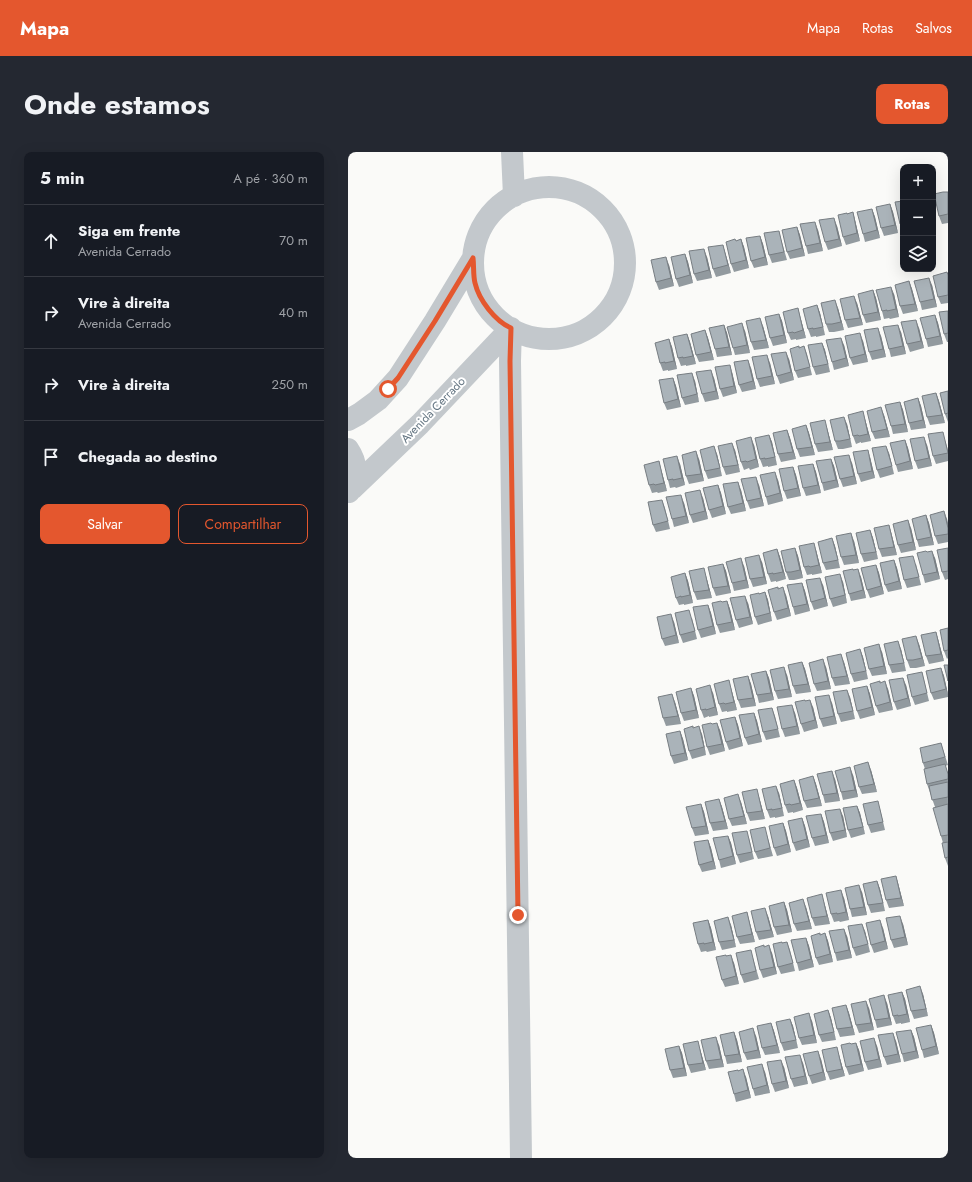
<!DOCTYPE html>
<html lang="pt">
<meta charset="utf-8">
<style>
body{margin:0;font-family:Jost,sans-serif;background:#242831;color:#f1f3f6}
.controls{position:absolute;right:12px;top:12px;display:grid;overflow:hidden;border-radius:8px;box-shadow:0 4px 16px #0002}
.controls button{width:36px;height:36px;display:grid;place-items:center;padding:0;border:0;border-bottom:1px solid #363941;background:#171b24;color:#f1f3f6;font:20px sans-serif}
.stop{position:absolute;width:12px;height:12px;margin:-9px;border:3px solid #e4572e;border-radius:50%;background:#fff}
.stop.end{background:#e4572e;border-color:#fff;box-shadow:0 1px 4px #0008}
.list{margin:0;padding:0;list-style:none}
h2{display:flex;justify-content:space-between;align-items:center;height:52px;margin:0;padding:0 16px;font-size:17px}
h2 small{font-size:13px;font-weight:400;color:#9ea1a6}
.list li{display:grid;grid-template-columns:26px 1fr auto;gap:12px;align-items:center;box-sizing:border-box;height:72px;padding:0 16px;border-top:1px solid #363941}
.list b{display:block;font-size:15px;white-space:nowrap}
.list p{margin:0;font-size:13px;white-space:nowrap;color:#9ea1a6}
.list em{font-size:13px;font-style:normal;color:#9ea1a6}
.actions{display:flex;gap:8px;padding:12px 16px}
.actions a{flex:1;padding:9px 0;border:1px solid #e4572e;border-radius:8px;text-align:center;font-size:14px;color:#e4572e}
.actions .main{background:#e4572e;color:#fff}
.icon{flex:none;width:22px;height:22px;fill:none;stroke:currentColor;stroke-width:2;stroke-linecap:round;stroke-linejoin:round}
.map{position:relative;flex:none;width:600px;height:1006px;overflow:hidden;border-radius:8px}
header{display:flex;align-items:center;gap:24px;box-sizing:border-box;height:56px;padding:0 20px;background:#e4572e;color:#fff}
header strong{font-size:19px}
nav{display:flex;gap:22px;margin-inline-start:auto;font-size:14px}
.intro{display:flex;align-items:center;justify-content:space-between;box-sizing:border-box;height:96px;padding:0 24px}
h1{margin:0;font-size:28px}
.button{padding:10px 18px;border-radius:8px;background:#e4572e;color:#fff;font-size:14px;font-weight:700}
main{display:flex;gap:24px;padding:0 24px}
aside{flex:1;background:#171b24;border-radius:8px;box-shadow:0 4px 16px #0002}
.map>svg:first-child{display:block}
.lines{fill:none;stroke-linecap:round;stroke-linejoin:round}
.minor{stroke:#c3c8cc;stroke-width:22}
.wall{fill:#929a9f}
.shaded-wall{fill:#777d82}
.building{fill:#aab3b9;stroke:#777d82}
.route{stroke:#e4572e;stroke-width:5}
.labels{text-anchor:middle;stroke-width:4;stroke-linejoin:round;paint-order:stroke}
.street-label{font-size:12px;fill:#657683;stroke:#fff}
</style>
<header>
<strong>Mapa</strong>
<nav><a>Mapa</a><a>Rotas</a><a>Salvos</a></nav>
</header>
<div class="intro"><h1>Onde estamos</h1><a class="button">Rotas</a></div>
<main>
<aside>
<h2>5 min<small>A pé · 360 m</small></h2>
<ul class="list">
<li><svg class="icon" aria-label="ahead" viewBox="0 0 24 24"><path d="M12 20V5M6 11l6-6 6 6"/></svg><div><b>Siga em frente</b><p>Avenida Cerrado</p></div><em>70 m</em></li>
<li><svg class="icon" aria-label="right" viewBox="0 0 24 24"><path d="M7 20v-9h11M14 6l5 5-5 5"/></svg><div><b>Vire à direita</b><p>Avenida Cerrado</p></div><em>40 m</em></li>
<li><svg class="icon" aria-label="right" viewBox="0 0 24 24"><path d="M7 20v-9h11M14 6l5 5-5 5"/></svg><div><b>Vire à direita</b></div><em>250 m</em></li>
<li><svg class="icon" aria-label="arrive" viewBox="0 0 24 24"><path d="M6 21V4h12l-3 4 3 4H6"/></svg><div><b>Chegada ao destino</b></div></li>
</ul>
<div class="actions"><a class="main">Salvar</a><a>Compartilhar</a></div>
</aside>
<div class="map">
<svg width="600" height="1006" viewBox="0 0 600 1006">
<rect width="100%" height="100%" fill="#fafaf8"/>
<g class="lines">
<!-- minor -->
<path class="minor" d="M164,0L166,44
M125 111a76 76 0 1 1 152 0a76 76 0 1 1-152 0Z
M163,176L162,209L173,1006
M0,268L11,262L30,248L50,226L87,169L125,106
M0,297C9,310 11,327 1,340
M4,337L72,272L163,176"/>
</g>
<!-- wall -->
<path class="wall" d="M600,40V71L594,72L591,64Z
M555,49V80L552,72Z
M542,52L545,60L550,81L536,84L533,76Z
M524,57L527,65L532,86L517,90L515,82Z
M505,60L507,68L512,89L498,93L495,85L499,62Z
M585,61L588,71L585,72Z
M489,74L494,94L480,98L477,90Z
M449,75L452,83L457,104L442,107L439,100Z
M470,78L475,99L460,102L458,94Z
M431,79L433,87L439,108L424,111L421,103Z
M412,84L415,92L420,113L406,116L403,109Z
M393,87L396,95L401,116L386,120L383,112L388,89Z
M375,93L383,121L368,125L365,117Z
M337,102L340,110L345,131L331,135L328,127Z
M359,105L364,126L349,129L346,122Z
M321,113L326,134L311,138L308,130Z
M600,122V151L593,152L590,145Z
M561,129L564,137L570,159L555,162L552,154Z
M584,133L589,155L574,158L572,150Z
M525,138L528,146L533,168L518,171L515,163Z
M546,142L551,165L542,167L541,166L536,167L534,159Z
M509,151L515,173L500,176L497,168Z
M469,153L472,161L477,183L468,185V184L463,185L460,177Z
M450,156L452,164L458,186L448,188V187L443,188L440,181Z
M490,156L496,178L486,180H481L478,172Z
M600,159V190H599L596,182Z
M431,162L434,169L439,191L425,194L422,186Z
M587,163L590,171L595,192L580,195L578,187Z
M376,173L379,181L384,203L369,205L367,197Z
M415,174L421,196L406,198L403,190Z
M571,176L576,196L562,200L559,192Z
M357,178L360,186L366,208L351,210L348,203Z
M397,179L402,201L387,203L385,196Z
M553,180L558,202L543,205L541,197Z
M339,182L342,190L348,212L338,214V213L333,214L330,206Z
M533,184L538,205L524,208L521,200Z
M321,187L324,195L329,217L320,219V218L315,219L312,211Z
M515,189L520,210L505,213L502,206Z
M474,191L477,198L482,220L468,223L465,215Z
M496,193L501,214L486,218L484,210Z
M456,194L459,202L464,223L450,226L447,219L451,196Z
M441,207L446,228L432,232L429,224Z
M422,211L427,232L412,235L409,227Z
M403,216L408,237L394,240L391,233Z
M384,220L389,241L375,245L372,237Z
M325,226L328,234L333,255L319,258L316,251Z
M366,226L371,247L357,250L354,242Z
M347,229L351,250L337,253L334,246Z
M600,239V270L597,262Z
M588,241L591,249L597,271L582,273L579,265Z
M570,246L573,254L578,276L563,278L561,271Z
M552,250L555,258L560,280L545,282L543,274Z
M536,263L542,285L527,287L524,280Z
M517,267L523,289L513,291V290L508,292L505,284Z
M499,272L504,295L495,297H490L487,289Z
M458,273L461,281L467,303L452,305L449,297Z
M479,276L485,298L470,300L467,292Z
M439,278L442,286L448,307L433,310L430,302Z
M421,283L424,290L429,313L420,315V314L415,315L412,307Z
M557,288L560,296L565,317L550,320L548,313Z
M597,288L600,298V309L588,312L585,304Z
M406,293L411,315L402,318L401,316L396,318L393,310Z
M579,293L584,314L570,317L567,309Z
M387,298L392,320L378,323L375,315Z
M541,301L546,322L532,326L529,318Z
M369,302L374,324L360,327L357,319Z
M522,305L527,326L513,330L510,322Z
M351,307L356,329L341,332L338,324Z
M483,307L486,314L491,335L476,339L474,331Z
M311,309L313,317L319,339L310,341L309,340L304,341L301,333Z
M504,311L509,332L495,335L492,327Z
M332,312L337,333L328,336L327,335L322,336L320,328Z
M465,312L468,320L473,341L458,344L455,336Z
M445,315L448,323L453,344L439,347L436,339Z
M430,328L435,349L420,353L418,345Z
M370,333L373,341L378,362L364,366L361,358Z
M411,333L416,354L402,357L399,349Z
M393,338L398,359L383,362L380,355Z
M355,346L360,367L345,371L342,363Z
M314,348L317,356L322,377L308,380L305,373Z
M336,351L341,371L326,375L324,367Z
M578,363L581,371L586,393L571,395L569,388Z
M599,367L600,371V390L590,392L587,384Z
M541,373L543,380L549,403L534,405L531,397Z
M563,376L568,398L553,401L550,393Z
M522,378L525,386L530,407L516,410L513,402Z
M484,386L487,394L492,416L478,418L475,411Z
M506,389L511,411L496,413L493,405Z
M447,396L450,404L455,426L446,428H441L438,420Z
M600,396V427L597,428L594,420Z
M429,397L432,405L438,427L428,430V429L423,430L420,422Z
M468,398L474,421L464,423V422L459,423L456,415Z
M579,400L587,406L592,427L577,431L575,423Z
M546,408L549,416L554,437L540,440L537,433Z
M414,410L419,432L405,435L402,427Z
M375,412L378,419L383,441L368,444L365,436Z
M568,412L573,433L559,436L556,428Z
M528,413L531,421L536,442L522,446L519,438Z
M396,414L401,436L386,439L384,431Z
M505,418L513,425L518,446L503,449L501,442Z
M337,421L340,429L345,451L336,453V452L331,453L328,446Z
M358,424L364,446L349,448L346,440Z
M495,430L499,451L485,455L482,447Z
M454,431L457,439L462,459L447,463L445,455Z
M475,433L480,454L466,458L463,450Z
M417,440L420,448L424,469L410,473L407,465L412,442Z
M438,443L443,464L429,468L426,460Z
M379,449L382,457L387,478L372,481L369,473L374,450Z
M400,451L405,472L391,476L388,468Z
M360,453L363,461L368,482L353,486L350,478Z
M344,466L349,487L335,491L332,483Z
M326,470L331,491L317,494L314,487Z
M600,476V506L599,507L596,499Z
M588,480L590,487L596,509L581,512L578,504Z
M571,492L577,514L568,516H562L559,508Z
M512,497L515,505L520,527L506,530L503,522Z
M553,497L558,519L544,521L541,513Z
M534,500L539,522L524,524L521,517Z
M454,510L457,517L463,540L448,542L445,534Z
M496,510L502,532L487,534L484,526Z
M478,515L483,537L469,539L466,532Z
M593,516L596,524L600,542V545L586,548L583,541Z
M418,519L421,526L426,548L411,551L409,543Z
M574,520L576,528L581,549L567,553L564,545Z
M439,523L444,545L430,547L427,539Z
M400,524L403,532L408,554L393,556L390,548Z
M532,531L540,537L545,558L531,561L528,554Z
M558,533L563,554L549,558L546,550Z
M519,534L522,542L527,563L512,567L509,559Z
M343,536L346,544L351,566L336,569L333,561Z
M383,536L389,558L379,560V559L374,560L371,552Z
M365,541L370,563L361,565V564L356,566L353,558Z
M502,545L507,567L493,570L490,562Z
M327,550L333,572L318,574L315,566Z
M484,551L489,572L475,575L472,567Z
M465,555L470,576L456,580L453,572Z
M424,556L427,564L432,585L418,588L415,580Z
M406,561L409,569L414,590L400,593L397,586Z
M447,561L452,582L437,585L434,577Z
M387,565L390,573L395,594L381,598L378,590Z
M364,572L372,578L377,599L362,603L359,595Z
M332,579L335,587L340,608L326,612L323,604Z
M354,582L358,603L344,607L341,599Z
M593,591L600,613L597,614L600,621V714L597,706L595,691L593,684L587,655L579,632L577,617L575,611Z
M523,618L529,640L514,642L511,635Z
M505,623L510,645L495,648L493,640Z
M465,624L468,632L474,654L459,656L456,649Z
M487,627L492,649L477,651L475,643Z
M446,628L449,636L455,658L445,661V660L440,661L437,653Z
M431,641L436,664L427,666V665L422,666L419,658Z
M411,645L417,667L402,669L399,661Z
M371,647L374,655L380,677L365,679L362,671Z
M393,650L399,672L384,674L381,667Z
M353,652L356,660L361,682L347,684L344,676Z
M509,654L512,661L517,682L503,686L500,678Z
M532,657L537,678L523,681L520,673Z
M473,662L476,670L481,691L467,694L464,686Z
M495,664L499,685L485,689L482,681Z
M454,666L457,674L462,695L448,699L445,691Z
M435,671L438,679L443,700L429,704L426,696Z
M419,683L425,704L410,707L407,700Z
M380,684L383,691L388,712L373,716L371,708Z
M401,686L406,707L392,711L389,703Z
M360,688L363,696L368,717L354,720L351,713Z
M548,724L550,731L556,754L541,756L538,748Z
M529,729L532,737L537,759L523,761L520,753Z
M514,740L519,763L504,765L502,757Z
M496,746L501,768L492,770L491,769L486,770L483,762Z
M436,750L439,758L444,780L429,783L426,775Z
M476,750L482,772L467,774L464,766Z
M458,755L464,777L449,779L446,772Z
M399,760L401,768L407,790L392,792L389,785Z
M420,764L426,785L411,788L408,780Z
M360,768L363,776L368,798L359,800L358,799L353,800L350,792Z
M555,772L560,793L546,796L543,788Z
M383,773L388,795L374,798L371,790Z
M535,776L540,797L526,801L523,793Z
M517,779L522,800L508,804L505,796Z
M477,781L480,789L485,810L471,813L468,806L472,783Z
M499,784L504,806L489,809L487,801Z
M458,786L461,794L466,815L451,819L449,811Z
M439,790L442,798L447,819L433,822L430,815L435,791Z
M416,795L424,801L429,822L415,826L412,818Z
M378,804L386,811L391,832L377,835L374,828Z
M405,806L411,827L396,831L393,823Z
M554,840L557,847L562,870L553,872V871L548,872L545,864Z
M575,842L580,864L566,867L563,859Z
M539,851L544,873L529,876L527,868Z
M498,853L501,861L507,883L492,885L489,877Z
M521,856L526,878L511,881L508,873Z
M480,858L483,866L488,888L474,890L471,883Z
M442,867L445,874L450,896L436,899L433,891Z
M464,869L469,891L454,893L451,886Z
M423,871L426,879L432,901L417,903L414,896Z
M583,873L586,881L591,902L576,906L574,898Z
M563,878L566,885L571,906L556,910L554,902Z
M386,880L389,888L394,910L379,912L377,904Z
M408,884L413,906L399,908L396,901Z
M548,889L553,910L539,913L536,905Z
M508,891L511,898L516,919L501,923L498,915L503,892Z
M371,893L376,915L361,917L358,909Z
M331,894L334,901L339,924L325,926L322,918Z
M529,894L534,915L520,918L517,910Z
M352,897L358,918L343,921L340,913Z
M491,903L497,924L482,928L479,920Z
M473,907L478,928L464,932L461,924Z
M455,911L460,932L446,935L443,927Z
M436,915L441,936L427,940L424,932Z
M390,919L398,925L403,946L388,950L386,942Z
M417,920L422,941L407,944L405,937Z"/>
<!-- shaded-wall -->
<path class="shaded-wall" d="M542,52L545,60L550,81L547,73Z
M524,57L527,65L532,86L529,78Z
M505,60L507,68L512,89L509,81Z
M486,66L489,74L494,94L491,87Z
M467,70L470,78L475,99L472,91Z
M449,75L452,83L457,104L454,96Z
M412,84L415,92L420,113L417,105Z
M393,87L396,95L401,116L398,108Z
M375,93L383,121L380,113Z
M356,97L359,105L364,126L361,118Z
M337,102L340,110L345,131L342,123Z
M318,105L321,113L326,134L323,126Z
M581,126L584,133L589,155L586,147Z
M561,129L564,137L570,159L567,152Z
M543,135L546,142L551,165L548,157Z
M525,138L528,146L533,168L530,160Z
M506,144L509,151L515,173L512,166Z
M487,148L490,156L496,178L493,170Z
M469,153L472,161L477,183L475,175Z
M450,156L452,164L458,186L455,178Z
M431,162L434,169L439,191L436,183Z
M587,163L590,171L595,192L592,184Z
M412,166L415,174L421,196L418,188Z
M568,168L571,176L576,196L573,189Z
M394,171L397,179L402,201L399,193Z
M376,173L379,181L384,203L381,195Z
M550,173L553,180L558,202L555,194Z
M530,176L533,184L538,205L535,197Z
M357,178L360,186L366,208L363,200Z
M512,181L515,189L520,210L517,202Z
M339,182L342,190L348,212L345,204Z
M493,186L496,193L501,214L498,206Z
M321,187L324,195L329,217L326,209Z
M474,191L477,198L482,220L480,212Z
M438,200L441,207L446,228L443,220Z
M419,203L422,211L427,232L424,224Z
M400,208L403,216L408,237L405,229Z
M382,213L384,220L389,241L386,234Z
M363,218L366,226L371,247L368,239Z
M344,221L347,229L351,250L349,242Z
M325,226L328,234L333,255L330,247Z
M588,241L591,249L597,271L594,263Z
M570,246L573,254L578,276L575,268Z
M552,250L555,258L560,280L557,272Z
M533,255L536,263L542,285L539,277Z
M515,259L517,267L523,289L520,282Z
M496,265L499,272L504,295L502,287Z
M477,268L479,276L485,298L482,290Z
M458,273L461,281L467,303L464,295Z
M439,278L442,286L448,307L445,300Z
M421,283L424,290L429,313L427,305Z
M403,285L406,293L411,315L408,307Z
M576,285L579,293L584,314L581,306Z
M557,288L560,296L565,317L562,309Z
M384,291L387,298L392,320L390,313Z
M366,294L369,302L374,324L372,316Z
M538,294L541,301L546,322L544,314Z
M520,298L522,305L527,326L524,319Z
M348,299L351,307L356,329L353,322Z
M501,303L504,311L509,332L506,324Z
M329,304L332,312L337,333L334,326Z
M483,307L486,314L491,335L488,328Z
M311,309L313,317L319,339L316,331Z
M465,312L468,320L473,341L470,333Z
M445,315L448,323L453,344L450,336Z
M427,320L430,328L435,349L432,341Z
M408,325L411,333L416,354L413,346Z
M390,330L393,338L398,359L395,351Z
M370,333L373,341L378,362L375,354Z
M352,338L355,346L360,367L357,359Z
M333,343L336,351L341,371L338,364Z
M596,359L599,367L600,376Z
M578,363L581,371L586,393L583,385Z
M560,368L563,376L568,398L565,390Z
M541,373L543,380L549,403L546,395Z
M522,378L525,386L530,407L528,400Z
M503,381L506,389L511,411L508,403Z
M484,386L487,394L492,416L490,408Z
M466,391L468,398L474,421L471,413Z
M447,396L450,404L455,426L452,418Z
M429,397L432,405L438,427L435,420Z
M584,399L587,406L592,427L589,420Z
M411,403L414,410L419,432L416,425Z
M393,406L396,414L401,436L398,428Z
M546,408L549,416L554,437L551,429Z
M375,412L378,419L383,441L380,434Z
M528,413L531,421L536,442L533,434Z
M356,416L358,424L364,446L361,438Z
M510,417L513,425L518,446L515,438Z
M337,421L340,429L345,451L342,443Z
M492,422L495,430L499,451L497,443Z
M472,426L475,433L480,454L477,446Z
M454,431L457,439L462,459L459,452Z
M435,435L438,443L443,464L440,456Z
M417,440L420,448L424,469L422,461Z
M397,444L400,451L405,472L402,465Z
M379,449L382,457L387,478L384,470Z
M360,453L363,461L368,482L365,474Z
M323,462L326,470L331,491L328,483Z
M588,480L590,487L596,509L593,502Z
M568,484L571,492L577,514L574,506Z
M550,489L553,497L558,519L556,511Z
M531,492L534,500L539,522L536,514Z
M512,497L515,505L520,527L518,519Z
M493,502L496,510L502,532L499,524Z
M475,507L478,515L483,537L480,529Z
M454,510L457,517L463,540L460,532Z
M436,515L439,523L444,545L441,537Z
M593,516L596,524L600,543L598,537Z
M418,519L421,526L426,548L423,541Z
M400,524L403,532L408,554L405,546Z
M555,526L558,533L563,554L560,546Z
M381,528L383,536L389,558L386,550Z
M537,529L540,537L545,558L542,550Z
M362,533L365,541L370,563L367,555Z
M519,534L522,542L527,563L524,555Z
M343,536L346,544L351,566L348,558Z
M499,538L502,545L507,567L505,559Z
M324,542L327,550L333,572L330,564Z
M481,543L484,551L489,572L486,564Z
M462,548L465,555L470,576L467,568Z
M444,553L447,561L452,582L449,574Z
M406,561L409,569L414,590L411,582Z
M387,565L390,573L395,594L392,586Z
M369,571L372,578L377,599L374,592Z
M351,574L354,582L358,603L356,595Z
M332,579L335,587L340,608L337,601Z
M520,610L523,618L529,640L526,632Z
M502,615L505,623L510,645L507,638Z
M484,619L487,627L492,649L489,641Z
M465,624L468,632L474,654L471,646Z
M446,628L449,636L455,658L452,651Z
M428,634L431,641L436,664L434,656Z
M409,637L411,645L417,667L414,659Z
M390,642L393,650L399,672L396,664Z
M371,647L374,655L380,677L377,669Z
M353,652L356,660L361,682L358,674Z
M509,654L512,661L517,682Z
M492,657L495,664L499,685L497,678Z
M473,662L476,670L481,691L478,683Z
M454,666L457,674L462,695L459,687Z
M435,671L438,679L443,700L440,692Z
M380,684L383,691L388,712L385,704Z
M360,688L363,696L368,717L365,709Z
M548,724L550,731L556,754L553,746Z
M529,729L532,737L537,759L535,751Z
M511,733L514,740L519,763L516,755Z
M493,738L496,746L501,768L498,760Z
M474,742L476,750L482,772L479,764Z
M455,747L458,755L464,777L461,769Z
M436,750L439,758L444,780L441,773Z
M417,756L420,764L426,785L423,778Z
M399,760L401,768L407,790L404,782Z
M552,764L555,772L560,793L557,785Z
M380,765L383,773L388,795L386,788Z
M360,768L363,776L368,798L365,790Z
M532,768L535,776L540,797L537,789Z
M514,772L517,779L522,800L520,792Z
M496,777L499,784L504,806L501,798Z
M477,781L480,789L485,810L482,802Z
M458,786L461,794L466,815L463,807Z
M421,793L424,801L429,822L426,815Z
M383,803L386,811L391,832L388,824Z
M572,834L575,842L580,864L578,857Z
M554,840L557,847L562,870L559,862Z
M536,843L539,851L544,873L541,866Z
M518,849L521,856L526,878L523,871Z
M498,853L501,861L507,883L504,875Z
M480,858L483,866L488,888L486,880Z
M461,861L464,869L469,891L466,883Z
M442,867L445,874L450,896L448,888Z
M423,871L426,879L432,901L429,893Z
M583,873L586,881L591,902L588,894Z
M405,876L408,884L413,906L410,898Z
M563,878L566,885L571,906L568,899Z
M386,880L389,888L394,910L391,902Z
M545,881L548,889L553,910L550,902Z
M368,885L371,893L376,915L373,907Z
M526,886L529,894L534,915L531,907Z
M350,889L352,897L358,918L355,911Z
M508,891L511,898L516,919L513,912Z
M331,894L334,901L339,924L336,916Z
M489,895L491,903L497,924L494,917Z
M470,899L473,907L478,928L475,920Z
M452,903L455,911L460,932L457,924Z
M433,908L436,915L441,936L438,929Z
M414,912L417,920L422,941L419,933Z
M395,917L398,925L403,946L400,938Z"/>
<!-- building -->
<path class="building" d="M595,40H600V62L591,64L586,42Z
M555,49V71L552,72L547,50Z
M542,52L547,73L533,76L528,55Z
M524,57L529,78L515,82L509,60Z
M505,60L509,81L495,85L490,63L499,61V62Z
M486,66L491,87L477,90L471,68Z
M467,70L472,91L458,94L452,72Z
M449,75L454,96L439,100L434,78Z
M431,79L436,100L421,103L416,81Z
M412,84L417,105L403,109L398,86Z
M387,87L388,89L393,87L398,108L383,112L378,90Z
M375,93L380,113L365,117L360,95Z
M356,97L361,118L346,122L341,99Z
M337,102L342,123L328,127L323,105Z
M318,105L323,126L308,130L303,108Z
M599,120L600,123V143L590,145L585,124Z
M581,126L586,147L572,150L566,129Z
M561,129L567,152L552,154L547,133Z
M543,135L548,157L539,159V158L534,159L528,138Z
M525,138L530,160L515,163L510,142Z
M506,144L512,166L497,168L492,147Z
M487,148L493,170L484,172H478L473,151Z
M469,153L475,175L465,177V176L460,177L455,157Z
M450,156L455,178L446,181L445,180L440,181L435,160Z
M600,159V181L596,182L591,160Z
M431,162L436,183L422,186L417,165Z
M587,163L592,184L578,187L572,166Z
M412,166L418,188L403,190L398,169Z
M568,168L573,189L559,192L553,170Z
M394,171L399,193L385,196L379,175Z
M376,173L381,195L367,197L361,176Z
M550,173L555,194L541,197L535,175Z
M530,176L535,197L521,200L516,178Z
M357,178L363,200L348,203L343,182Z
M512,181L517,202L502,206L497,184Z
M339,182L345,204L335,206V205L330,206L325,185Z
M493,186L498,206L484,210L478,188Z
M321,187L326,209L317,211V210L312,211L307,191Z
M474,191L480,212L465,215L460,193Z
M451,194V196L456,194L462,215L447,219L442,197Z
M438,200L443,220L429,224L423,202Z
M419,203L424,224L409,227L404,205Z
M400,208L405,229L391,233L386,210Z
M382,213L386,234L372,237L367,215Z
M363,218L368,239L354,242L348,220Z
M344,221L349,242L334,246L329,223Z
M325,226L330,247L316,251L311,228Z
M600,239V261L597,262L592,241Z
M588,241L594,263L579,265L574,244Z
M570,246L575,268L561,271L556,250Z
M552,250L557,272L543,274L537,253Z
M533,255L539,277L524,280L519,259Z
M515,259L520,282L511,284L510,283L505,284L500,263Z
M496,265L502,287L492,289H487L482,268Z
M477,268L482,290L467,292L462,271Z
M458,273L464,295L449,297L444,277Z
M439,278L445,300L430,302L425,281Z
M595,280L600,301L585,304L580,282Z
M421,283L427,305L417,307V306L412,307L407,286Z
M403,285L408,307L399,310L398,309L393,310L388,289Z
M576,285L581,306L567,309L562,287Z
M557,288L562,309L548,313L542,291Z
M384,291L390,313L375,315L370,294Z
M366,294L372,316L357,319L352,298Z
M538,294L544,314L529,318L524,296Z
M520,298L524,319L510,322L505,300Z
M348,299L353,322L338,324L334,303Z
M501,303L506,324L492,327L486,305Z
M329,304L334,326L325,328V327L320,328L315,307Z
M483,307L488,328L474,331L468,309Z
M311,309L316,331L307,333L306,332L301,333L296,313Z
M465,312L470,333L455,336L450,314Z
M445,315L450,336L436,339L431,317Z
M427,320L432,341L418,345L412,323Z
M408,325L413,346L399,349L393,327Z
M390,330L395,351L380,355L375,332Z
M370,333L375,354L361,358L355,336Z
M352,338L357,359L342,363L337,341Z
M333,343L338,364L324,367L318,345Z
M314,348L320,369L305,373L300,350Z
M596,359L600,376V382L587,384L582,363Z
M578,363L583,385L569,388L564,367Z
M560,368L565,390L550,393L545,372Z
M541,373L546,395L531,397L526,376Z
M522,378L528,400L513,402L508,381Z
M503,381L508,403L493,405L488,384Z
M484,386L490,408L475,411L470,390Z
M466,391L471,413L462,415L461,414L456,415L451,394Z
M447,396L452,418L443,420H438L433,399Z
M600,396V419L594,420L589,398Z
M429,397L435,420L425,422V421L420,422L415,401Z
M578,399L579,400L584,399L589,420L575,423L569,401Z
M411,403L416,425L402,427L397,406Z
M565,404L571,425L556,428L551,406Z
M393,406L398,428L384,431L378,410Z
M546,408L551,429L537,433L532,411Z
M375,412L380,434L365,436L360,415Z
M528,413L533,434L519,438L513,416Z
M356,416L361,438L346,440L341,419Z
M505,417V418L510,417L515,438L501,442L495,419Z
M337,421L342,443L333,445V444L328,446L323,425Z
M492,422L497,443L482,447L477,425Z
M472,426L477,446L463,450L458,428Z
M454,431L459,452L445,455L439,433Z
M430,435V437L435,435L440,456L426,460L420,438Z
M417,440L422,461L407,465L402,443L411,441V442Z
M397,444L402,465L388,468L382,446Z
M373,449L374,450L379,449L384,470L369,473L364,451Z
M360,453L365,474L350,478L345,455Z
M341,458L347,479L332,483L327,461Z
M323,462L328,483L314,487L309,465Z
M600,476V498L596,499L592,478Z
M588,480L593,502L578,504L573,483Z
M568,484L574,506L565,508H559L554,487Z
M550,489L556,511L541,513L536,492Z
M531,492L536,514L521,517L516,496Z
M512,497L518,519L503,522L498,501Z
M493,502L499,524L484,526L479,505Z
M475,507L480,529L466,532L461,511Z
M454,510L460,532L445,534L440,513Z
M596,513H600V529Z
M436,515L441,537L427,539L422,518Z
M593,516L598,537L583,541L578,519Z
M418,519L423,541L409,543L403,522Z
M574,520L579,541L564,545L559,523Z
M400,524L405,546L390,548L385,527Z
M555,526L560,546L546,550L541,528Z
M381,528L386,550L377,552L376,551L371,552L366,532Z
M532,529V531L537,529L542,550L528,554L522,532Z
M362,533L367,555L358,558V557L353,558L348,537Z
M519,534L524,555L509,559L504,537Z
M343,536L348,558L333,561L328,540Z
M499,538L505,559L490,562L485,540Z
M324,542L330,564L315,566L310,545Z
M481,543L486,564L472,567L467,545Z
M457,548V549L462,548L467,568L453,572L447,550Z
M444,553L449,574L434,577L429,555Z
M424,556L430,577L415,580L410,558Z
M406,561L411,582L397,586L391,563Z
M387,565L392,586L378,590L372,568Z
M363,571L364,572L369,571L374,592L359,595L354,573Z
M345,574V576L351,574L356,595L341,599L336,577Z
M332,579L337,601L323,604L318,582Z
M593,591L597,605L575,611L572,596Z
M520,610L526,632L511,635L506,614Z
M597,612L600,622V627L579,632L576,617Z
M502,615L507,638L493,640L487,619Z
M484,619L489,641L475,643L469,622Z
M465,624L471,646L456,649L451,628Z
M446,628L452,651L443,653L442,652L437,653L432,632Z
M600,630V645L584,648L581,634Z
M428,634L434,656L424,658V657L419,658L414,637Z
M409,637L414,659L399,661L394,640Z
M390,642L396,664L381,667L376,646Z
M371,647L377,669L362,671L357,650Z
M530,649L535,670L520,673L515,652Z
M353,652L358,674L344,676L338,655Z
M600,652V683L593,684L585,656Z
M509,654L515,675L500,678L495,656Z
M492,657L497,678L482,681L477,659Z
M473,662L478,683L464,686L458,664Z
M454,666L459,687L445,691L440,669Z
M435,671L440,692L426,696L421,674Z
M417,675L422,696L407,700L402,678Z
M399,679L404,700L389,703L384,681Z
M380,684L385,704L371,708L365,686Z
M360,688L365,709L351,713L346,690Z
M600,690V705L597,706L594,691Z
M548,724L553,746L538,748L533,727Z
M529,729L535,751L520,753L515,732Z
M511,733L516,755L502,757L497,736Z
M493,738L498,760L489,762V761L483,762L478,741Z
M474,742L479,764L464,766L459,746Z
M455,747L461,769L446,772L441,751Z
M436,750L441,773L426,775L421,754Z
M417,756L423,778L408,780L403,759Z
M399,760L404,782L389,785L384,764Z
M552,764L557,785L543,788L538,766Z
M380,765L386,788L371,790L366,769Z
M360,768L365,790L356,792V791L350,792L345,771Z
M532,768L537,789L523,793L518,771Z
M514,772L520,792L505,796L500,774Z
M496,777L501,798L487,801L481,779Z
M472,781V783L477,781L482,802L468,806L463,784Z
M458,786L463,807L449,811L443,788Z
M434,790V791L439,790L445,811L430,815L425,792Z
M416,793V795L421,793L426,815L412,818L407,796Z
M403,798L408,819L393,823L388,801Z
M378,803V804L383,803L388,824L374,828L368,805Z
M572,834L578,857L563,859L558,838Z
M554,840L559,862L550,864V863L545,864L540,843Z
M536,843L541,866L527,868L521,847Z
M518,849L523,871L508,873L503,852Z
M498,853L504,875L489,877L484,856Z
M480,858L486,880L471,883L466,862Z
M461,861L466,883L451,886L446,865Z
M442,867L448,888L433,891L428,870Z
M423,871L429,893L414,896L409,874Z
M583,873L588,894L574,898L568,876Z
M405,876L410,898L396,901L391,880Z
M563,878L568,899L554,902L548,880Z
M386,880L391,902L377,904L372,883Z
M545,881L550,902L536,905L530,883Z
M368,885L373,907L358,909L353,888Z
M526,886L531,907L517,910L512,889Z
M350,889L355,911L340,913L335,892Z
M502,891L503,892L508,891L513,912L498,915L493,893Z
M331,894L336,916L322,918L317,897Z
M489,895L494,917L479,920L474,898Z
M470,899L475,920L461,924L455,902Z
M452,903L457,924L443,927L437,905Z
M433,908L438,929L424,932L419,910Z
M414,912L419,933L405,937L399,915Z
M395,917L400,938L386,942L380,920L390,918V919Z"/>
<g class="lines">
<!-- route -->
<path class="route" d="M40,237L50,226L87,169L125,106C126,114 125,123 127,131C131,148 147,169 163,176L162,209L170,763"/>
</g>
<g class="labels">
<!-- street labels -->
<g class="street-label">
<text transform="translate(85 258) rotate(-46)" y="4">Avenida Cerrado</text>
</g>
</g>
</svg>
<div class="controls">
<button>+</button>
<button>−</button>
<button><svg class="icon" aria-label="layers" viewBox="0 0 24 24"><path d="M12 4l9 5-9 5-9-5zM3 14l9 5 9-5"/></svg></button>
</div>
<div class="stop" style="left:40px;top:237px"></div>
<div class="stop end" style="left:170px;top:763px"></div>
</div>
</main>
